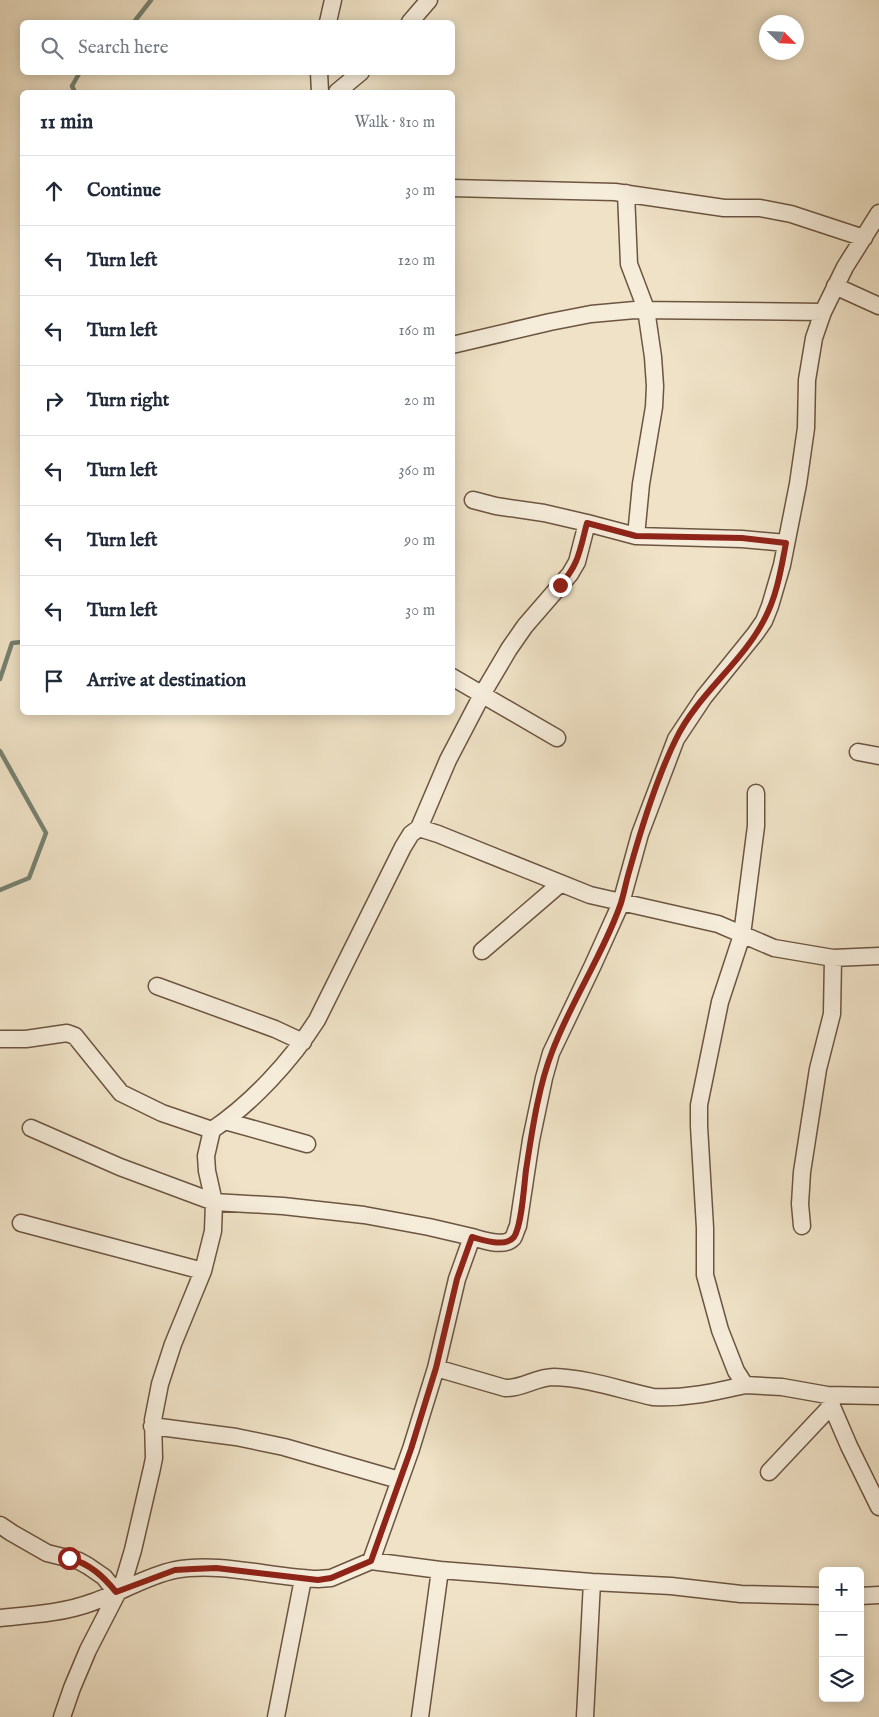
<!DOCTYPE html>
<meta charset="utf-8">
<style>
body{margin:0;font-family:"IM FELL English",serif;background:#f6f6f7;color:#1f2937}
.controls{position:absolute;right:15px;bottom:15px;display:grid;overflow:hidden;border-radius:8px;box-shadow:0 2px 12px #0003}
.controls button{width:45px;height:45px;display:grid;place-items:center;padding:0;border:0;border-bottom:1px solid #e0e1e3;background:#fff;color:#1f2937;font:25px sans-serif}
.compass{position:absolute;left:759px;top:15px;width:45px;height:45px;border-radius:50%;background:#fff;box-shadow:0 2px 12px #0003;rotate:114deg}
.stop{position:absolute;width:15px;height:15px;margin:-11px;border:4px solid #8f2418;border-radius:50%;background:#fff}
.stop.end{background:#8f2418;border-color:#fff;box-shadow:0 1px 5px #0008}
.list{margin:0;padding:0;list-style:none}
h2{display:flex;justify-content:space-between;align-items:center;height:65px;margin:0;padding:0 20px;font-size:21px}
h2 small{font-size:16px;font-weight:400;color:#747a83}
.list li{display:grid;grid-template-columns:32px 1fr auto;gap:15px;align-items:center;box-sizing:border-box;height:70px;padding:0 20px;border-top:1px solid #e0e1e3}
.list b{display:block;font-size:19px;white-space:nowrap}
.list em{font-size:16px;font-style:normal;color:#747a83}
.icon{flex:none;width:28px;height:28px;fill:none;stroke:currentColor;stroke-width:2;stroke-linecap:round;stroke-linejoin:round}
.map{position:relative;flex:none;width:879px;height:1717px;overflow:hidden}
.search{position:absolute;background:#fff;box-shadow:0 2px 12px #0003;left:20px;top:20px;width:435px;height:55px;display:flex;align-items:center;gap:12px;box-sizing:border-box;padding:0 18px;border-radius:8px;color:#747a83;font-size:19px}
.panel{position:absolute;background:#fff;box-shadow:0 2px 12px #0003;left:20px;top:90px;width:435px;height:625px;border-radius:8px}
.map>svg:first-child{display:block}
.lines{fill:none;stroke-linecap:round;stroke-linejoin:round}
.stream{stroke:#778271;stroke-width:4.5}
.street-casing{stroke:#6c5541;stroke-width:19}
.street{stroke:#f5ecda;stroke-width:16}
.route{stroke:#8f2418;stroke-width:6}
</style>
<div class="map">
<svg width="879" height="1717" viewBox="0 0 879 1717">
<rect width="100%" height="100%" fill="#efe2c6"/>
<filter id="stains"><feTurbulence type="fractalNoise" baseFrequency=".004" numOctaves="4"/><feColorMatrix values="0 0 0 0 .2 0 0 0 0 .09 0 0 0 0 .02 0 0 0 .5 -.17"/></filter>
<radialGradient id="worn" r=".72"><stop offset=".6" stop-color="#630" stop-opacity="0"/><stop offset="1" stop-color="#630" stop-opacity=".3"/></radialGradient>
<g class="lines">
<!-- stream -->
<path class="stream" d="M134,22L151,0
M75,92L72,86L80,72
M0,679L12,643L22,642
M0,751L46,833L29,878L0,890"/>
<defs>
<path id="street" d="M328,22L333,0
M410,22L429,0
M319,72L320,92
M337,92L361,72
M452,188L615,192L724,208H760L791,214L864,238
M626,193L629,264L646,309L653,357L655,386L654,407L641,484L636,536
M835,286L879,306
M452,345L550,322L591,314L635,310L823,312
M473,500L496,506L544,513L587,523L636,536L742,539L786,543
M452,677L557,738
M858,752L879,756
M756,793V826L742,935L720,1002L699,1105V1126L705,1228V1275L720,1330L736,1371L745,1385L782,1387L827,1395L879,1396
M419,828L448,760L483,693L509,649L525,626L570,574L577,562L587,523
M482,951L560,884
M157,986L275,1029L303,1042
M0,1039H26L67,1033L75,1036L121,1093L162,1113L212,1130
M225,1121L307,1144
M31,1128L120,1167L214,1202L283,1206L364,1215L429,1227L472,1237
M21,1223L203,1271
M802,1226L800,1204L802,1172L818,1069L832,1014L833,958
M436,1368L505,1388C522,1389 536,1377 554,1377C587,1378 621,1390 653,1397C685,1399 714,1392 745,1385
M827,1395L849,1446L879,1507
M152,1426L236,1437L284,1447L399,1480
M769,1472L832,1405
M0,1525L12,1533L47,1553L79,1561L88,1566L104,1577L116,1592
M371,1561L411,1449L423,1410L436,1368L457,1279L472,1237C483,1240 504,1248 513,1238C515,1235 516,1230 518,1226L531,1140L544,1078L551,1053L593,965L621,903L640,834L676,739L704,697L755,634L764,621L770,606L782,565L798,484L806,428L807,380L814,338L823,312L845,267L879,213
M860,1596L879,1595
M0,1618C31,1615 64,1613 93,1602C120,1593 146,1576 175,1570C219,1561 273,1578 318,1579L331,1578L371,1561L440,1570L592,1582L671,1586L741,1594L823,1596
M62,1717L72,1688L88,1650L124,1580L133,1550L152,1468L154,1458L153,1420L160,1384L173,1344L203,1271L213,1231L214,1202L207,1171L206,1156L212,1130C252,1103 291,1061 317,1020L403,847L411,834L419,828L438,834L590,895L718,924L774,948L833,958L879,956
M276,1717L303,1579
M420,1717L440,1570
M585,1717L592,1582"/>
</defs>
<!-- street casing -->
<use href="#street" class="street-casing"/>
<!-- street -->
<use href="#street" class="street"/>
</g>
<g class="lines">
<!-- route -->
<path class="route" d="M69,1558C90,1564 103,1576 116,1592L175,1570L193,1569L216,1568L318,1580L331,1578L371,1561L411,1449L423,1410L436,1368L457,1279L472,1237C483,1240 505,1248 514,1237C522,1225 524,1185 526,1170C532,1132 538,1088 552,1052C571,1001 603,955 621,903C624,893 626,882 629,872C641,829 656,779 676,739C697,695 742,663 764,620C777,596 781,569 786,543L742,538L636,536L587,523C580,549 579,565 560,585"/>
</g>
<rect width="100%" height="100%" filter="url(#stains)"/>
<rect width="100%" height="100%" fill="url(#worn)"/>
</svg>
<div class="controls">
<button>+</button>
<button>−</button>
<button><svg class="icon" aria-label="layers" viewBox="0 0 24 24"><path d="M12 4l9 5-9 5-9-5zM3 14l9 5 9-5"/></svg></button>
</div>
<svg class="compass" viewBox="-18 -18 36 36"><path d="M0-13l5 13h-10z" fill="#e53935"/><path d="M0 13l5-13h-10z" fill="#747a83"/></svg>
<div class="stop" style="left:69px;top:1558px"></div>
<div class="stop end" style="left:560px;top:585px"></div>
<div class="search"><svg class="icon" aria-label="search" viewBox="0 0 24 24"><circle cx="10" cy="10" r="6"/><path d="M15 15l6 6"/></svg>Search here</div>
<section class="panel">
<h2>11 min<small>Walk · 810 m</small></h2>
<ul class="list">
<li><svg class="icon" aria-label="ahead" viewBox="0 0 24 24"><path d="M12 20V5M6 11l6-6 6 6"/></svg><div><b>Continue</b></div><em>30 m</em></li>
<li><svg class="icon" aria-label="left" viewBox="0 0 24 24"><path d="M17 20v-9H6M10 6l-5 5 5 5"/></svg><div><b>Turn left</b></div><em>120 m</em></li>
<li><svg class="icon" aria-label="left" viewBox="0 0 24 24"><path d="M17 20v-9H6M10 6l-5 5 5 5"/></svg><div><b>Turn left</b></div><em>160 m</em></li>
<li><svg class="icon" aria-label="right" viewBox="0 0 24 24"><path d="M7 20v-9h11M14 6l5 5-5 5"/></svg><div><b>Turn right</b></div><em>20 m</em></li>
<li><svg class="icon" aria-label="left" viewBox="0 0 24 24"><path d="M17 20v-9H6M10 6l-5 5 5 5"/></svg><div><b>Turn left</b></div><em>360 m</em></li>
<li><svg class="icon" aria-label="left" viewBox="0 0 24 24"><path d="M17 20v-9H6M10 6l-5 5 5 5"/></svg><div><b>Turn left</b></div><em>90 m</em></li>
<li><svg class="icon" aria-label="left" viewBox="0 0 24 24"><path d="M17 20v-9H6M10 6l-5 5 5 5"/></svg><div><b>Turn left</b></div><em>30 m</em></li>
<li><svg class="icon" aria-label="arrive" viewBox="0 0 24 24"><path d="M6 21V4h12l-3 4 3 4H6"/></svg><div><b>Arrive at destination</b></div></li>
</ul>
</section>
</div>
